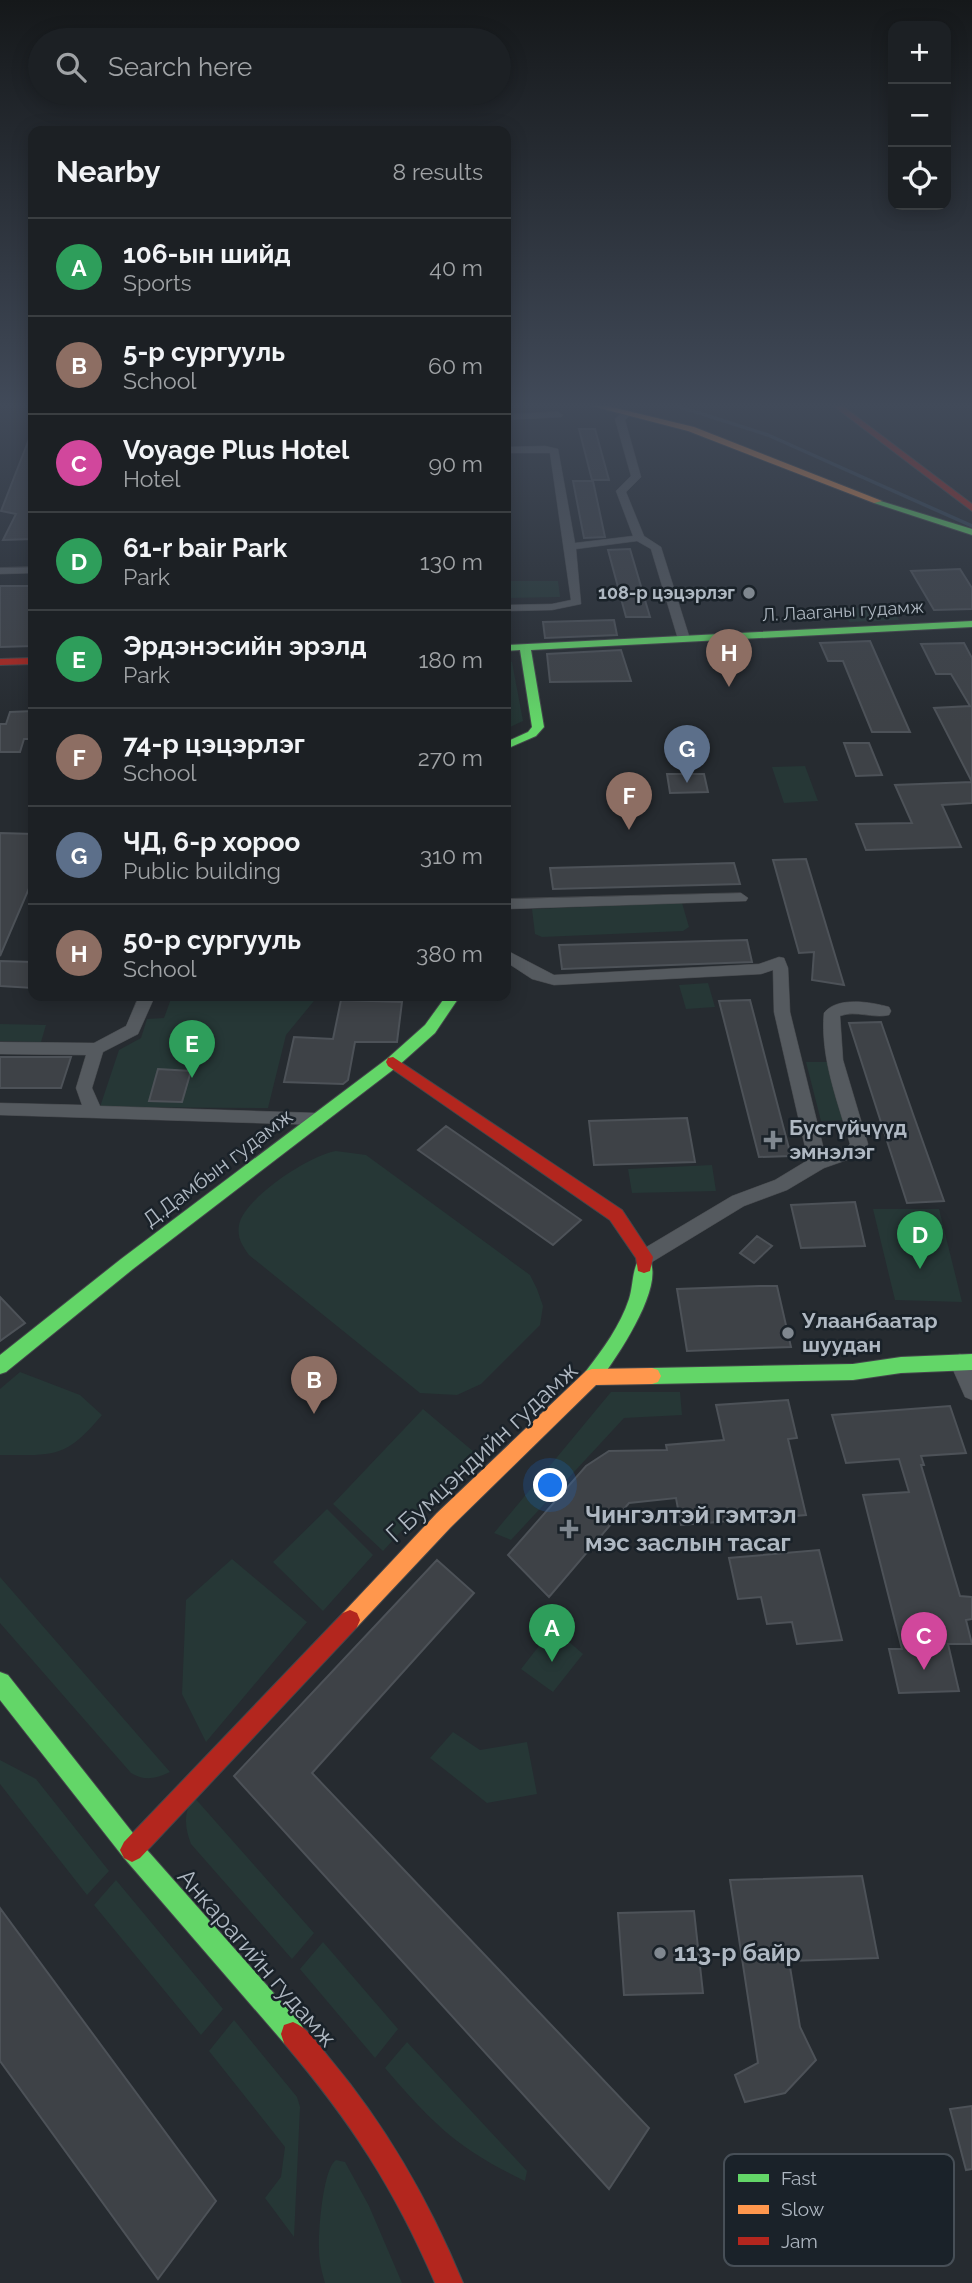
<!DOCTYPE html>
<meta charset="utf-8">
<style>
body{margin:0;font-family:Raleway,sans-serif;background:#292d31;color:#f1f3f6}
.controls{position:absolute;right:21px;top:21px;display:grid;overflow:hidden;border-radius:14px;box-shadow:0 4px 18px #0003}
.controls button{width:63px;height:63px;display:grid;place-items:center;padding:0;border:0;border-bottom:2px solid #3a3e41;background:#1c2024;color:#f1f3f6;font:35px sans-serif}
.you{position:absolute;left:551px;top:1486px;width:24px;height:24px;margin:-18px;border:5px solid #fff;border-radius:50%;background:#1a73e8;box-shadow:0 0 0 10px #1a73e833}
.badge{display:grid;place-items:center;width:46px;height:46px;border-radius:50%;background:#8c9099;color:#fff;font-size:23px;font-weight:700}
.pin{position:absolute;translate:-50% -58px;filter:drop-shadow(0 2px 4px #0008)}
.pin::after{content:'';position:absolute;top:37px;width:24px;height:21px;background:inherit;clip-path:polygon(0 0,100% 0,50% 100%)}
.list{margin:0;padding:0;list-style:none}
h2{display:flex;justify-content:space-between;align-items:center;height:91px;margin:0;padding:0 28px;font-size:30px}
h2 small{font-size:23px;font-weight:400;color:#a0a3a6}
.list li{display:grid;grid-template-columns:46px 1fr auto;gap:21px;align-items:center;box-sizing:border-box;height:98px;padding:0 28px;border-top:2px solid #3a3e41}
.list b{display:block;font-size:26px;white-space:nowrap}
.list p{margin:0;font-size:23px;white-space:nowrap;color:#a0a3a6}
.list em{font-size:23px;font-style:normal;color:#a0a3a6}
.icon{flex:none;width:38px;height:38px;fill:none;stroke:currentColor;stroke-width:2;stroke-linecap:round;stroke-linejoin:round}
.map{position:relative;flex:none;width:972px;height:2283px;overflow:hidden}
.search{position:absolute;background:#1c2024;box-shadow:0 4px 18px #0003;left:28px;top:28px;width:483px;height:77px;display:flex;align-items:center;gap:18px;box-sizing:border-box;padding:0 24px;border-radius:38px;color:#a0a3a6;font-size:26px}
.panel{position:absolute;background:#1c2024;box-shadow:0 4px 18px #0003;left:28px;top:126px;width:483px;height:875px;border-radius:14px}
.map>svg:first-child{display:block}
.green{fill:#263736}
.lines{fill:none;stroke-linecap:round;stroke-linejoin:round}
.stream{stroke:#354656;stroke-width:3.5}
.building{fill:#3e4247;stroke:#4d5258;stroke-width:2}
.street-casing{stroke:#44474b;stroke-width:1}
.fast-casing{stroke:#44474b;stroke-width:2}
.slow-casing{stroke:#44474b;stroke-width:2}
.jam-casing{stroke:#44474b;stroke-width:2}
.street{fill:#555a5f;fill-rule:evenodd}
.fast{fill:#63d668;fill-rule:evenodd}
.slow{fill:#ff974d;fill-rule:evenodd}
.jam{fill:#b3261e;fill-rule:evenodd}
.poi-dot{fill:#7f878f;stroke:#1a2229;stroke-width:2.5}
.labels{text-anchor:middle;stroke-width:5;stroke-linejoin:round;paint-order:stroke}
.far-poi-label{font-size:18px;font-weight:bold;fill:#afb8c2;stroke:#1a2229;text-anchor:end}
.far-street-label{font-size:18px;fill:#afb8c2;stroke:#1a2229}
.poi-label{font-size:21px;font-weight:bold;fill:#afb8c2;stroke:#1a2229;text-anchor:start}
.street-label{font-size:21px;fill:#afb8c2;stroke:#1a2229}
.near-street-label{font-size:24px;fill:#afb8c2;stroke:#1a2229}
.near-poi-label{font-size:24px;font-weight:bold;fill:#afb8c2;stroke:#1a2229;text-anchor:start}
.key{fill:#1a2229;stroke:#474f57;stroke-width:2}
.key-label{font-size:19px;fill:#afb8c2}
</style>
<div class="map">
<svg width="972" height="2283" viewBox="0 0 972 2283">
<rect width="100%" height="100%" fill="#262b30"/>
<!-- green -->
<path class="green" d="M506,581H558L560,597L506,598Z
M892,607L899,620L849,622L843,608Z
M506,658L512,662L523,721L506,729Z
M805,766L818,801L784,803L772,767Z
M682,903L689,927L683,931L542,937L535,934L532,909Z
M708,983L715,1007L686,1009L679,985Z
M172,996H318L286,1035L268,1108L100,1107L119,1050L141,1038L147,1019L164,1018Z
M0,1024L46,1025L41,1042L0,1041Z
M806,1062H835L849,1120L821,1121Z
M336,1151L366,1155L530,1275L537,1289L543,1306L540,1325L481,1384L457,1395L420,1393L249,1255C242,1245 237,1238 239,1225C244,1198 310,1155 336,1151Z
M712,1165L716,1191L632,1193L628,1169Z
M873,1209H939L962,1302L895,1300Z
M20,1372L80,1395L102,1415C65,1459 55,1455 0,1455V1389Z
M611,1392H680L682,1415L624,1418L511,1540L494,1533Z
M423,1409L474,1452L383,1551L333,1504Z
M327,1509L373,1555L323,1611L273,1562Z
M232,1559L307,1622L206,1742L182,1694L186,1600Z
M0,1577L170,1772C156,1779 144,1781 131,1773L0,1623Z
M553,1628L583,1654L553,1692L521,1669Z
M453,1732L480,1750L527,1742L537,1794L487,1803L430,1758Z
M0,1760L36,1779L109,1871L87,1895L0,1784Z
M193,1796L314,1933L292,1959L191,1844C184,1826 184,1813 193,1796Z
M116,1880L223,2009L201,2035L94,1905Z
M323,1942L398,2029L375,2058L300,1969Z
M234,2020L297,2097L300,2107L294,2237L265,2198L281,2177L285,2147L209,2051Z
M407,2042L527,2171L525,2181C458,2149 433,2124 385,2068Z
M336,2160L345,2162L369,2206L402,2283H325C322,2272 319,2262 319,2250C318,2233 323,2168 336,2160Z"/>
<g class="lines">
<!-- stream -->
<path class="stream" d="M671,404L768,435L972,526"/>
</g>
<!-- building -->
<path class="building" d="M579,429H595L609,480H592Z
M31,434L33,539L3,540L16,514L1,511Z
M573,481H593L605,537L584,538Z
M630,549L650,617H626L608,550Z
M960,569L972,588V609L934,610L911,571Z
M0,586H33V646L0,647Z
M614,620L617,635L545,638L543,622Z
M870,641L910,732H872L843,661H828L820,643Z
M964,643L972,658V803L942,805L961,847L866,850L856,824L912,823L895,785L972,782L934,708L970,706L951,674H936L921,644Z
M621,650L631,681L550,682L547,654Z
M33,711V739H24L20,752H0V724H6L10,712Z
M844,743H869L882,775L856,776Z
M667,774H704L708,792L670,793Z
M0,833L33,834V879L0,956Z
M806,859L844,985L812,980L814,952L799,953L773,860Z
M734,863L740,884L553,889L550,868Z
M747,940L752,962L562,969L559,945Z
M0,961L33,962V988L0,986Z
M341,1000L402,1002L397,1042H355L348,1080L343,1084L284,1082L294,1037L333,1039Z
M750,1000L791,1156L759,1157L719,1001Z
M881,1022L913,1114L944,1201L907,1203L849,1023Z
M0,1057H71L61,1088H0Z
M158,1069L191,1071L182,1102L149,1101Z
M687,1118L695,1162L594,1165L589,1121Z
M446,1126L581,1220L553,1245L418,1150Z
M855,1202L865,1246L801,1248L791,1205Z
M757,1236L772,1246L754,1263L740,1253Z
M760,1286H777L791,1347L687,1351L677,1289Z
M0,1297L25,1323L0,1341Z
M788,1400L797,1438L788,1439L806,1515L681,1525L676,1498L629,1503L549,1597L508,1555L586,1466L609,1451L667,1450L666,1445L724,1440L716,1405Z
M950,1406L966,1453L921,1456L924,1465H921L960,1596L972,1597V1619L966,1620L972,1644H948L959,1691L899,1693L889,1649H902L863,1495L909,1492L899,1459L846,1463L832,1415Z
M819,1550L842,1640L797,1644L792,1622L767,1624L761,1597L738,1599L729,1558Z
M437,1560L474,1593L312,1773L649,2128L609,2189L234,1776Z
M862,1876L878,1958L789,1961L800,2027L816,2060L785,2093L745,2102L735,2075L758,2063L730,1880Z
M0,1908L216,2201L158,2279L0,2061Z
M694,1911L703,1993L624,1995L618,1913Z
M972,2106V2169L966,2170L950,2109Z"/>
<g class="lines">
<defs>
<path id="street" d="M624,411L632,413L625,420L641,477L626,492L644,536L661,547L690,639L688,641L678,639L651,549L637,541L576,549L581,604L552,610L506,611V605L552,604L571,600L550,453H506V447L545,446L558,449L575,543L633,536L616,491L631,476L615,419Z
M558,412L563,415L561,417L506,420V414Z
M33,567V573L0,574V568Z
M741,893L748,898L746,901L506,909V899Z
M506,950L554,975L759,964L779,957L784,958L788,968L790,1012L825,1154L846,1148L850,1144C838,1102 820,1058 824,1013C837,996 871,1002 889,1007L891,1011L889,1015C873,1019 856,1010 840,1016L843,1060L868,1144L864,1154L824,1168L787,1190L744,1206L652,1262L645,1265L638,1262L636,1257L638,1252L732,1196L775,1180L808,1160L774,1012L773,970L761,974L554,985L532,979L506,962Z
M139,996H155L138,1034L103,1052L92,1088L100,1106L316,1113L322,1115L325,1120L322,1125L0,1115V1103L82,1105L76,1088L86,1055L0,1054V1042L94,1043L126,1026Z
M960,1354L967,1357L972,1368V1400L965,1397L950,1363L953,1357Z"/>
<path id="fast" d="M874,499L972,529V535L874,503Z
M972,621V627L531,650L544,727L536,736L506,749V742L528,732L532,727L520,650L506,651V645Z
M446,996H460L435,1033L398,1066L133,1269L6,1372L0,1374V1355L121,1259L388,1058L425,1025Z
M644,1259L650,1261C664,1289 615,1360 598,1383L592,1385L586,1383L583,1377L586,1371C603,1349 620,1326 629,1299C633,1287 632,1272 638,1261Z
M972,1354V1370L901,1373L853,1380L652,1384L646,1382L643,1376L646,1370L652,1368L853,1364L901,1357Z
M0,1672L8,1675L140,1842L302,2025L305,2034L302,2043L293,2046L284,2043L124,1858L0,1700Z"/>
<path id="slow" d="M584,404H599L694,427L882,501L874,503L688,431Z
M652,1368L658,1370L661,1376L658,1382L652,1384L596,1385L451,1527L357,1627L350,1630L343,1627L340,1620L343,1613L437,1513L586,1371L592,1369Z"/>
<path id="jam" d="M831,404H840L972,504V511Z
M33,658V664L0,665V659Z
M393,1057L622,1210L653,1257L650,1271L644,1273L638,1271L636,1258L610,1220L388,1066L386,1062L388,1058Z
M350,1610L357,1613L360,1620L357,1627L140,1858L132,1862L124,1858L120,1850L124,1842L343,1613Z
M293,2022C309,2028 319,2046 330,2059C387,2127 429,2201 463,2283H435C394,2188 351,2122 284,2043L281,2034L284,2025Z"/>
</defs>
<!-- street casing -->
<use href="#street" class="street-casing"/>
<!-- fast casing -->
<use href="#fast" class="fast-casing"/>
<!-- slow casing -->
<use href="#slow" class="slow-casing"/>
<!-- jam casing -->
<use href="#jam" class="jam-casing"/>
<!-- street -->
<use href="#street" class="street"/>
<!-- fast -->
<use href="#fast" class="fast"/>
<!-- slow -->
<use href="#slow" class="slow"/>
<!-- jam -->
<use href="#jam" class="jam"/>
</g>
<!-- sky -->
<linearGradient id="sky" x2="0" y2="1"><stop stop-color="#15181a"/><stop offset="0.56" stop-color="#414a59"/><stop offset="1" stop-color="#414a59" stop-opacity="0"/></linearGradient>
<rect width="972" height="724" fill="url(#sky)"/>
<!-- markers -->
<g class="poi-dot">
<circle cx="749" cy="593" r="7"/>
<path d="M769.5 1129.5h7v7h7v7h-7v7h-7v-7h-7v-7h7z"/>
<circle cx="788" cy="1333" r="7"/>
<path d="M565.5 1518.5h7v7h7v7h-7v7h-7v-7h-7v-7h7z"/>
<circle cx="660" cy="1953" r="7"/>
</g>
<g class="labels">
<!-- far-poi labels -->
<g class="far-poi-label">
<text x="735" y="599">108-р цэцэрлэг</text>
</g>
<!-- far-street labels -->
<g class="far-street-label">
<text transform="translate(843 611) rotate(-3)" y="6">Л. Лааганы гудамж</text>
</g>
<!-- poi labels -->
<g class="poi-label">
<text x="789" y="1135">Бүсгүйчүүд<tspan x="789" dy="24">эмнэлэг</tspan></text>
<text x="802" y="1328">Улаанбаатар<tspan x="802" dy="24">шуудан</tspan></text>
</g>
<!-- street labels -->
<g class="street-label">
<text transform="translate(218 1168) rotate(-37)" y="7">Д.Дамбын гудамж</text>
</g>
<!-- near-street labels -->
<g class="near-street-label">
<text transform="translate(482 1452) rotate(-43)" y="8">Г.Бумцэндийн гудамж</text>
<text transform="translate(257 1958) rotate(49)" y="8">Анкарагийн гудамж</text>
</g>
<!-- near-poi labels -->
<g class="near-poi-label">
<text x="585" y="1523">Чингэлтэй гэмтэл<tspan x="585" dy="28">мэс заслын тасаг</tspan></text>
<text x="674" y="1961">113-р байр</text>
</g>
</g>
<!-- legend -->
<rect x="724" y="2154" width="230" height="112" rx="10" class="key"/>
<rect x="738" y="2174" width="31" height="8" fill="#63d668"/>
<rect x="738" y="2205" width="31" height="9" fill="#ff974d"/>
<rect x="738" y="2237" width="31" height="8" fill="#b3261e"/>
<g class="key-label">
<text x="781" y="2185">Fast</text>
<text x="781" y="2216">Slow</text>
<text x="781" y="2248">Jam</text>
</g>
</svg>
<div class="controls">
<button>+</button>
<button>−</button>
<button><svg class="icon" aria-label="locate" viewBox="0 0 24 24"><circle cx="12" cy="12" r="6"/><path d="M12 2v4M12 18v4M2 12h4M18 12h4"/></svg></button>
</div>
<div class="you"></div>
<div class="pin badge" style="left:552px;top:1662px;background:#2e9e5b">A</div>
<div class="pin badge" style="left:314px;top:1414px;background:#8d6e63">B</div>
<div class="pin badge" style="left:924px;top:1670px;background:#d1479c">C</div>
<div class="pin badge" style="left:920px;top:1269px;background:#2e9e5b">D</div>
<div class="pin badge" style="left:192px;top:1078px;background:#2e9e5b">E</div>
<div class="pin badge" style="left:629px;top:830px;background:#8d6e63">F</div>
<div class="pin badge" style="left:687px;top:783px;background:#5c6f8a">G</div>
<div class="pin badge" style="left:729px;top:687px;background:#8d6e63">H</div>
<div class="search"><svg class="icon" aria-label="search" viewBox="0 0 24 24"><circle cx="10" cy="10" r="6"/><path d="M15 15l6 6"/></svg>Search here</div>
<section class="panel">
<h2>Nearby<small>8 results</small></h2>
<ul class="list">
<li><span class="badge" style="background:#2e9e5b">A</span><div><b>106-ын шийд</b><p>Sports</p></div><em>40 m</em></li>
<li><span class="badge" style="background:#8d6e63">B</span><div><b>5-р сургууль</b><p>School</p></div><em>60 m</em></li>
<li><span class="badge" style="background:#d1479c">C</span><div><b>Voyage Plus Hotel</b><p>Hotel</p></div><em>90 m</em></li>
<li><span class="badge" style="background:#2e9e5b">D</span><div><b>61-r bair Park</b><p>Park</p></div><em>130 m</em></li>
<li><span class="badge" style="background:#2e9e5b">E</span><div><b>Эрдэнэсийн эрэлд</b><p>Park</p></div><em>180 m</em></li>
<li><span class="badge" style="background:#8d6e63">F</span><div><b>74-р цэцэрлэг</b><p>School</p></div><em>270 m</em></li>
<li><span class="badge" style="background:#5c6f8a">G</span><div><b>ЧД, 6-р хороо</b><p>Public building</p></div><em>310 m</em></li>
<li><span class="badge" style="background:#8d6e63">H</span><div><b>50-р сургууль</b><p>School</p></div><em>380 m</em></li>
</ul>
</section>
</div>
